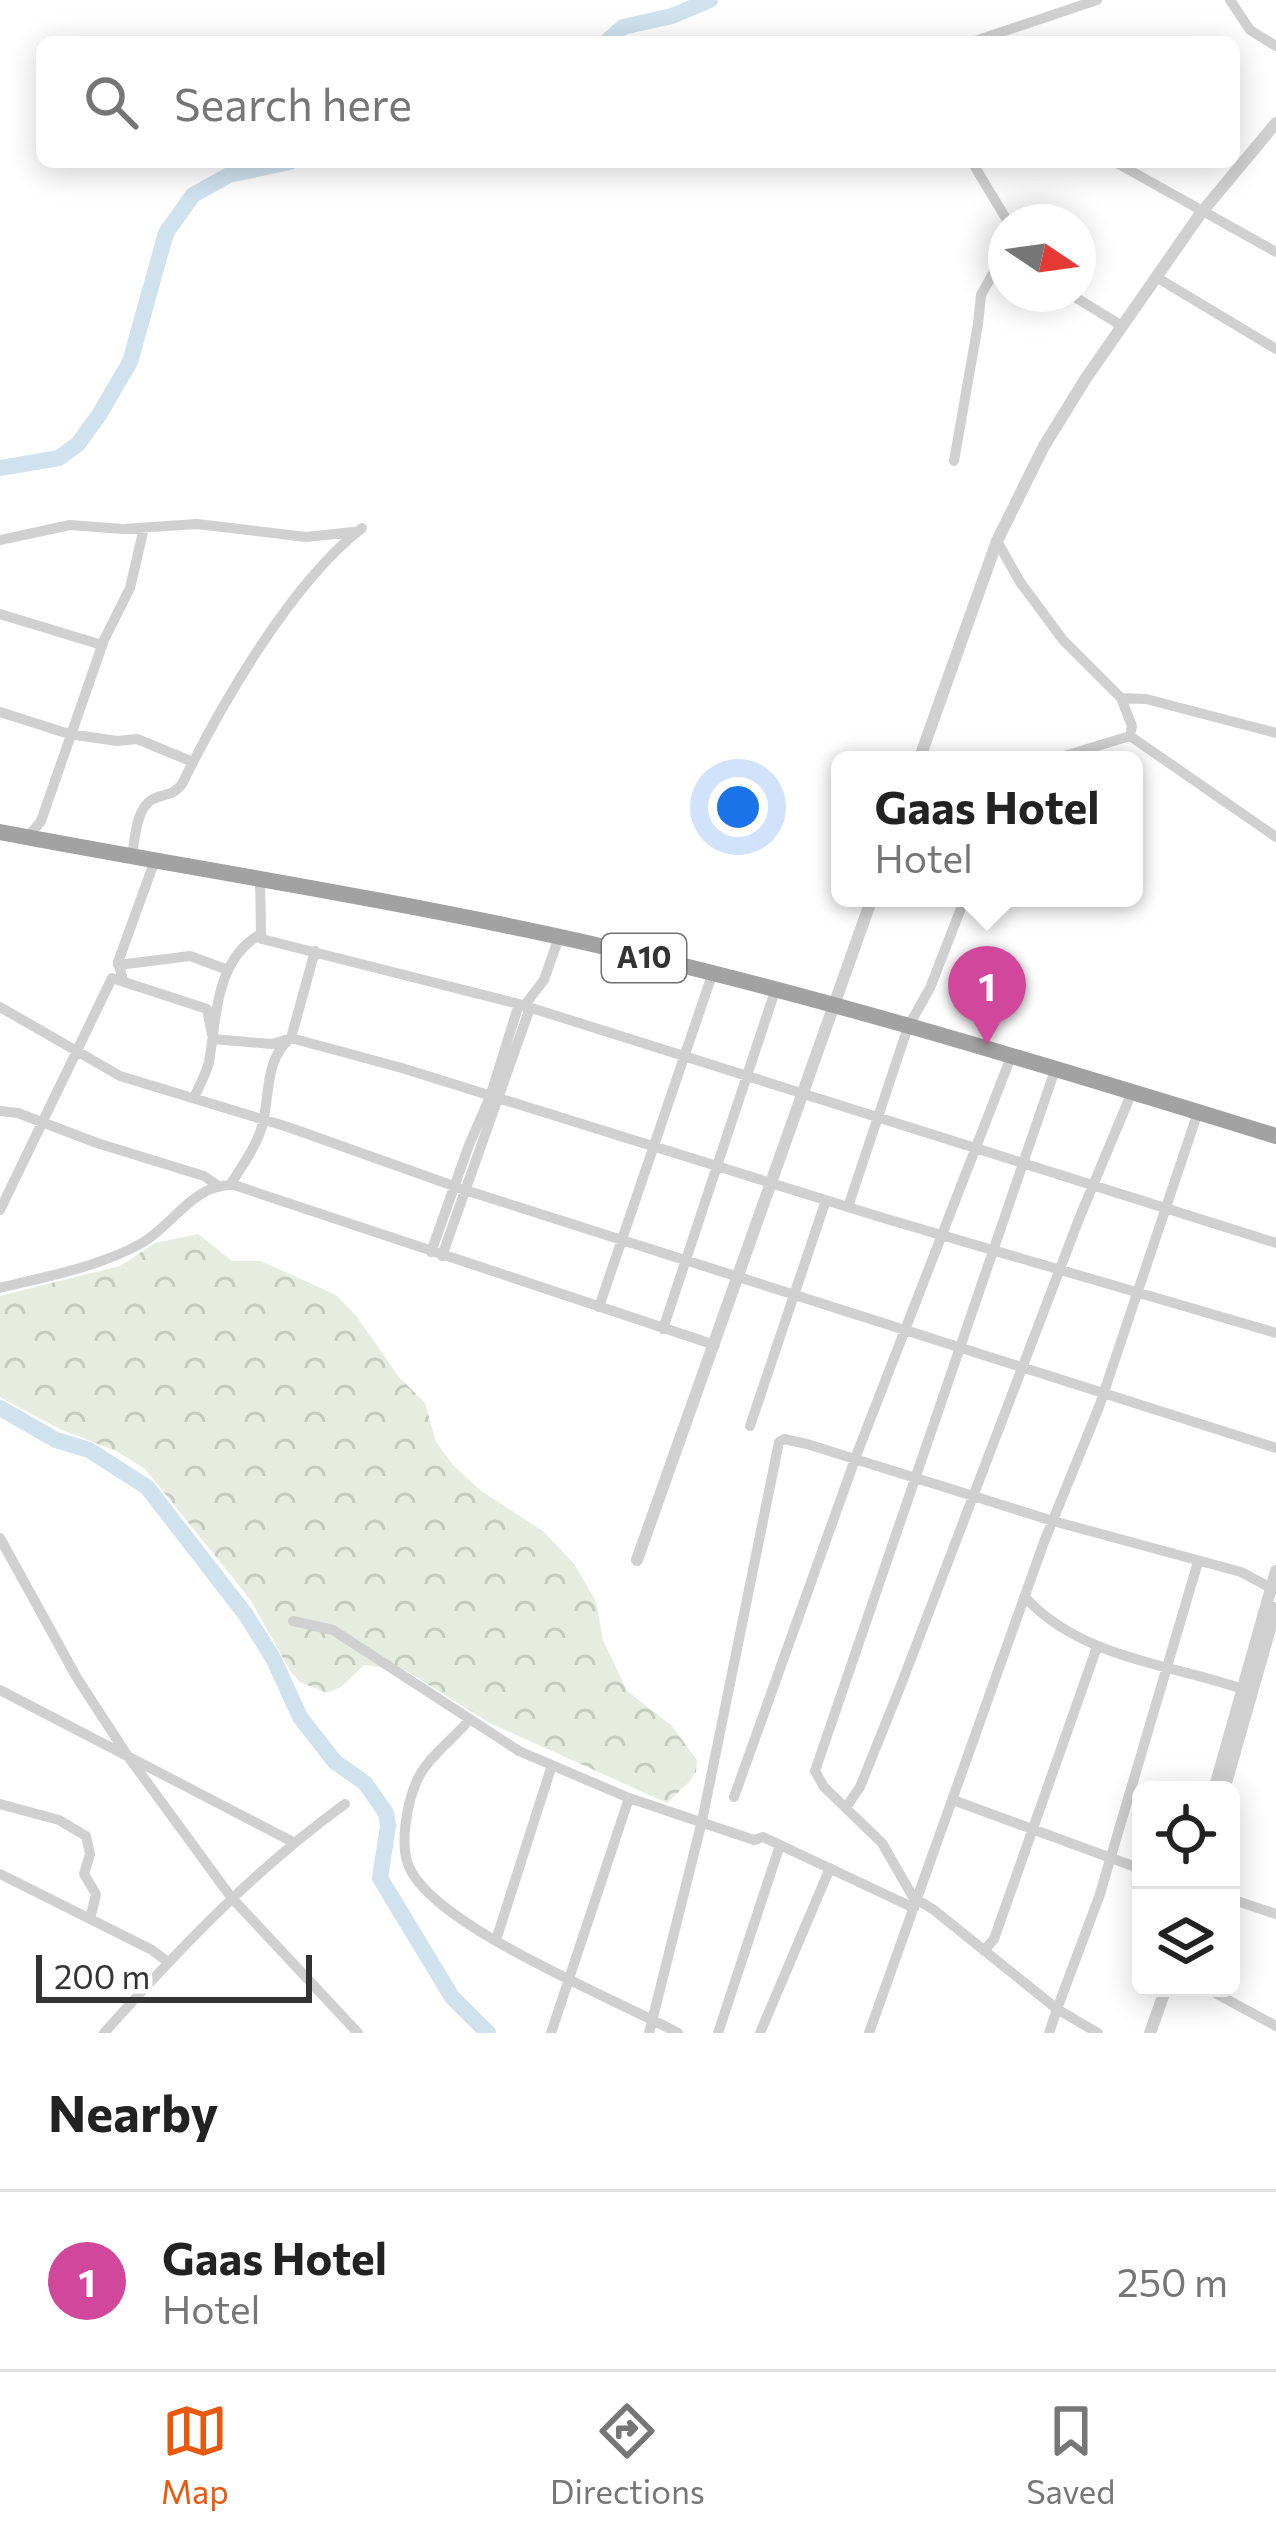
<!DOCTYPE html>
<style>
body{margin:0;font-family:Commissioner,sans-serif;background:#f6f6f6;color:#222}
.controls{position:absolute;right:36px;bottom:36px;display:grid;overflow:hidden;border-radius:18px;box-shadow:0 6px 30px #0003}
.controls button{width:108px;height:108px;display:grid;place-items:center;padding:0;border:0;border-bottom:3px solid #e0e0e0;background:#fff;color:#222;font:60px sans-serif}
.compass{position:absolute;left:988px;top:204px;width:108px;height:108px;border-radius:50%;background:#fff;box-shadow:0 6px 30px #0003;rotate:103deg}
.scale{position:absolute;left:36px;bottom:30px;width:276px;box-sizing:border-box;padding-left:12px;border:6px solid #333;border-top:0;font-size:33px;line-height:42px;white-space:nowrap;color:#333;-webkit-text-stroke:9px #fff;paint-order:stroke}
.you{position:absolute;left:738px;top:807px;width:42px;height:42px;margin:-30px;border:9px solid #fff;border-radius:50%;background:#1a73e8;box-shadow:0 0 0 18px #1a73e833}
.badge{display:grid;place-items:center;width:78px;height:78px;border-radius:50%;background:#ea580c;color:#fff;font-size:39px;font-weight:700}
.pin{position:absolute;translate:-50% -99px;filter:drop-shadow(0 3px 6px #0008)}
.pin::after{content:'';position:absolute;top:63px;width:42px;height:36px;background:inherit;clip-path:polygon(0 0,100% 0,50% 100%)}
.popup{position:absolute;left:831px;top:751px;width:312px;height:156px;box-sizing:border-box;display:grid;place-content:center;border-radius:18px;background:#fff;filter:drop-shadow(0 3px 9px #0005);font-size:39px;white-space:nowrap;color:#767676}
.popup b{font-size:45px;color:#222}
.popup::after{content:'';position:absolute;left:50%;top:100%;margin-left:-24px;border:24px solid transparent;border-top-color:#fff}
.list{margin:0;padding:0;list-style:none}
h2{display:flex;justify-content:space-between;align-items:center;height:156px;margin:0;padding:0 48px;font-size:51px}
h2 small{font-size:39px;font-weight:400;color:#767676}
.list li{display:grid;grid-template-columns:78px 1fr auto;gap:36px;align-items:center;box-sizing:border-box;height:180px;padding:0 48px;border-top:3px solid #e0e0e0}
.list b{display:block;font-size:45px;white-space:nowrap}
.list p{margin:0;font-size:39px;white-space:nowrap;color:#767676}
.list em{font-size:39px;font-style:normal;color:#767676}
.icon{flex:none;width:66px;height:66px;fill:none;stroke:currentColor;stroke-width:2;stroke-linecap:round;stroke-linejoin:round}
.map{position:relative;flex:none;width:1276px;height:2033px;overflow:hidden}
.search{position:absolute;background:#fff;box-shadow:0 6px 30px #0003;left:36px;right:36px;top:36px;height:132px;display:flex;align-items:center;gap:30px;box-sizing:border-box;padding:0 42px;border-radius:18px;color:#767676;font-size:45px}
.sheet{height:336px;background:#fff}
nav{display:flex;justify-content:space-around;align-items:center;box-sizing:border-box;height:168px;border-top:3px solid #e0e0e0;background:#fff;font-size:33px;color:#767676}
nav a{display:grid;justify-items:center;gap:6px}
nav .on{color:#ea580c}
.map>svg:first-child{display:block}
.forest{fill:url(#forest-crowns)}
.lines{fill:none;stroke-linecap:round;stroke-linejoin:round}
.river{stroke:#cfe2ee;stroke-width:16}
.minor{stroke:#d0d0d0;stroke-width:10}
.tertiary{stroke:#d0d0d0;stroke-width:12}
.trunk{stroke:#a2a2a2;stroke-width:16}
.labels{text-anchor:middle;stroke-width:12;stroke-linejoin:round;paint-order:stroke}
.shield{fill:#fff;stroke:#707070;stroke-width:3}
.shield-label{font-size:30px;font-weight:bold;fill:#333}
</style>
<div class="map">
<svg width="1276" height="2033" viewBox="0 0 1276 2033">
<defs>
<pattern id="forest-crowns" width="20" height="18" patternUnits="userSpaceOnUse" patternTransform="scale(3)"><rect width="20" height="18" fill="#e6ecdf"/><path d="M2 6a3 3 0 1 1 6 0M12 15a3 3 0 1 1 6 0" fill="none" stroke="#c6cbc0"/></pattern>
</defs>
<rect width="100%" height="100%" fill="#fff"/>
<!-- forest -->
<path class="forest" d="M198,1234L232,1261H261L336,1295L357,1317L399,1377L425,1403L436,1442L453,1465L481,1491L544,1532L575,1565L596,1602L603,1640L627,1691L671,1725L697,1760L696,1772L688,1783L667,1803L490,1723L405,1670L364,1665L341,1687L327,1693L300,1682L291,1672L250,1599L145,1469L118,1452L60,1429L0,1397V1296L120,1266L155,1243Z"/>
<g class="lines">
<!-- river -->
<path class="river" d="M606,42L623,27L672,16L710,0
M0,468L59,458L78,444L99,415L130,362L166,233L193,195L229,175L290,162
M0,1408L56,1440L89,1450L147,1487L246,1615L273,1658L300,1717L335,1762L365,1783L386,1813L388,1826L380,1878L452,1997L488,2033"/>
<!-- minor -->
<path class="minor" d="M1230,0L1250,30L1276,46
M972,42L1097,0
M972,162L1008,222
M1115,162L1276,252
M1156,277L1276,349
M1070,294L1122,326
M954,461L978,324L981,295L1006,250
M0,540L70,525L123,529L197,524L306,537L353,532
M997,541L1020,582L1063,640L1121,698L1132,726L1130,736
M0,614L102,645
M1121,698L1146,699L1276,733
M0,712L69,734L117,741L137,739L193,762
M1130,736L1276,837
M1051,760L1130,736
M28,837L41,821L104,640L130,588L144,528
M132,856C135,838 136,806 155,798C168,793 172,796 182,784C222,703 291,583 362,528
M260,878L261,934
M261,934L262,939L519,1004L1276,1243
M118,965L190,956L228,970
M123,980L118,962L155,860
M524,1006L544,980L559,937
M0,1007L120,1076L288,1127L465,1190L1276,1448
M194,1098C199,1086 206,1074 209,1062C217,1017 215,959 261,934
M0,1111L18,1113L97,1143L204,1176L217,1185
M230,1185C240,1169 252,1153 259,1135C272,1105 261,1061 291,1038L315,951
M848,1207L908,1027L930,988L965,898
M0,1210L112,978L207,1009L213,1039L272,1044L291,1038L402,1068L880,1217L1276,1333
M431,1252L469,1145L490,1097L519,1004
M442,1256L530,1008
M0,1288C48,1276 99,1267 142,1243C174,1224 194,1183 234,1185L715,1345
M599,1307L712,975
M663,1329L775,991
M750,1426L826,1200
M0,1538L77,1678L127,1755L231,1897L358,2033
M1025,1597C1082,1660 1175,1664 1251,1692
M293,1621L333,1630L519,1751L629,1798L754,1840L763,1837L914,1908
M0,1690L293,1842
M469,1720C453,1740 425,1759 416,1783C407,1804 400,1843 408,1864C429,1925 618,2000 678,2033
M734,1797L858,1451L1011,1057
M953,1800L1141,1869
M0,1804L59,1820L86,1836L90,1854L84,1874L96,1894L90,1919
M847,1806L860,1787L901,1685L1079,1219L1132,1092
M0,1874L152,1950L168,1962
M1231,1899L1276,1914
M496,1940L552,1765
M984,1951L994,1939L1097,1647
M1206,1988L1276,2026
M104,2033C179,1949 254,1870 345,1804
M551,2033L629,1798
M649,2033L702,1821L779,1442L784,1439L807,1444L1053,1521L1241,1572L1271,1588
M718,2033L780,1845
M760,2033L830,1868
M869,2033L1044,1542L1099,1407L1198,1112
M1049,2033L1057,2009L934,1910L913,1897L882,1843L824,1787L815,1771L1055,1070
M1098,2033L1057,2009L1099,1897L1198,1562"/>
<!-- tertiary -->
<path class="tertiary" d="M919,760L997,541L1044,446L1086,378L1201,213L1276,123
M637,1560L872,898
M1214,1790L1276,1571
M1224,1790L1276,1608
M1150,2033L1166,1988"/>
<!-- trunk -->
<path class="trunk" d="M0,832C185,867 371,896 556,936C799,989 1038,1063 1276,1136"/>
</g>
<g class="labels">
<!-- shield labels -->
<rect class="shield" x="602" y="934" width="84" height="48" rx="9"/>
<g class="shield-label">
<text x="644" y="968">A10</text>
</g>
</g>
</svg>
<div class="controls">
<button><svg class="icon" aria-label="locate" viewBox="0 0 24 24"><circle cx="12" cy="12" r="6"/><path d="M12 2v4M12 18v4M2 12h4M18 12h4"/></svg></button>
<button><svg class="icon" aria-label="layers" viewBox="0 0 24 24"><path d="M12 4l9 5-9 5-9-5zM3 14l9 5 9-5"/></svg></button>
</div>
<svg class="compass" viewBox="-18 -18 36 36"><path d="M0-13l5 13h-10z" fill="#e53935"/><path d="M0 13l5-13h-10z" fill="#767676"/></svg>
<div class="scale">200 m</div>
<div class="you"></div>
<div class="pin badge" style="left:987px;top:1045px;background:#d1479c">1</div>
<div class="popup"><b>Gaas Hotel</b>Hotel</div>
<div class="search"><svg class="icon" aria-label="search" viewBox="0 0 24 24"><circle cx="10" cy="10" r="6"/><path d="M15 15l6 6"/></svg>Search here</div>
</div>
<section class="sheet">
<h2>Nearby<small></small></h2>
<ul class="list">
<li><span class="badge" style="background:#d1479c">1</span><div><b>Gaas Hotel</b><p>Hotel</p></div><em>250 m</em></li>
</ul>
</section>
<nav>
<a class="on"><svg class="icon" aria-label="map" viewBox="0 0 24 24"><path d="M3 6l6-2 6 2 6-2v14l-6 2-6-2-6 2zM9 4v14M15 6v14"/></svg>Map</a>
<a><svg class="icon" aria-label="directions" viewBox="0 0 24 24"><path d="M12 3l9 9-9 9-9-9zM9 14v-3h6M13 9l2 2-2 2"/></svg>Directions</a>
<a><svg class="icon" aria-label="saved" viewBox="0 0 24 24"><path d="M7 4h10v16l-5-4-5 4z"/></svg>Saved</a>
</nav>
